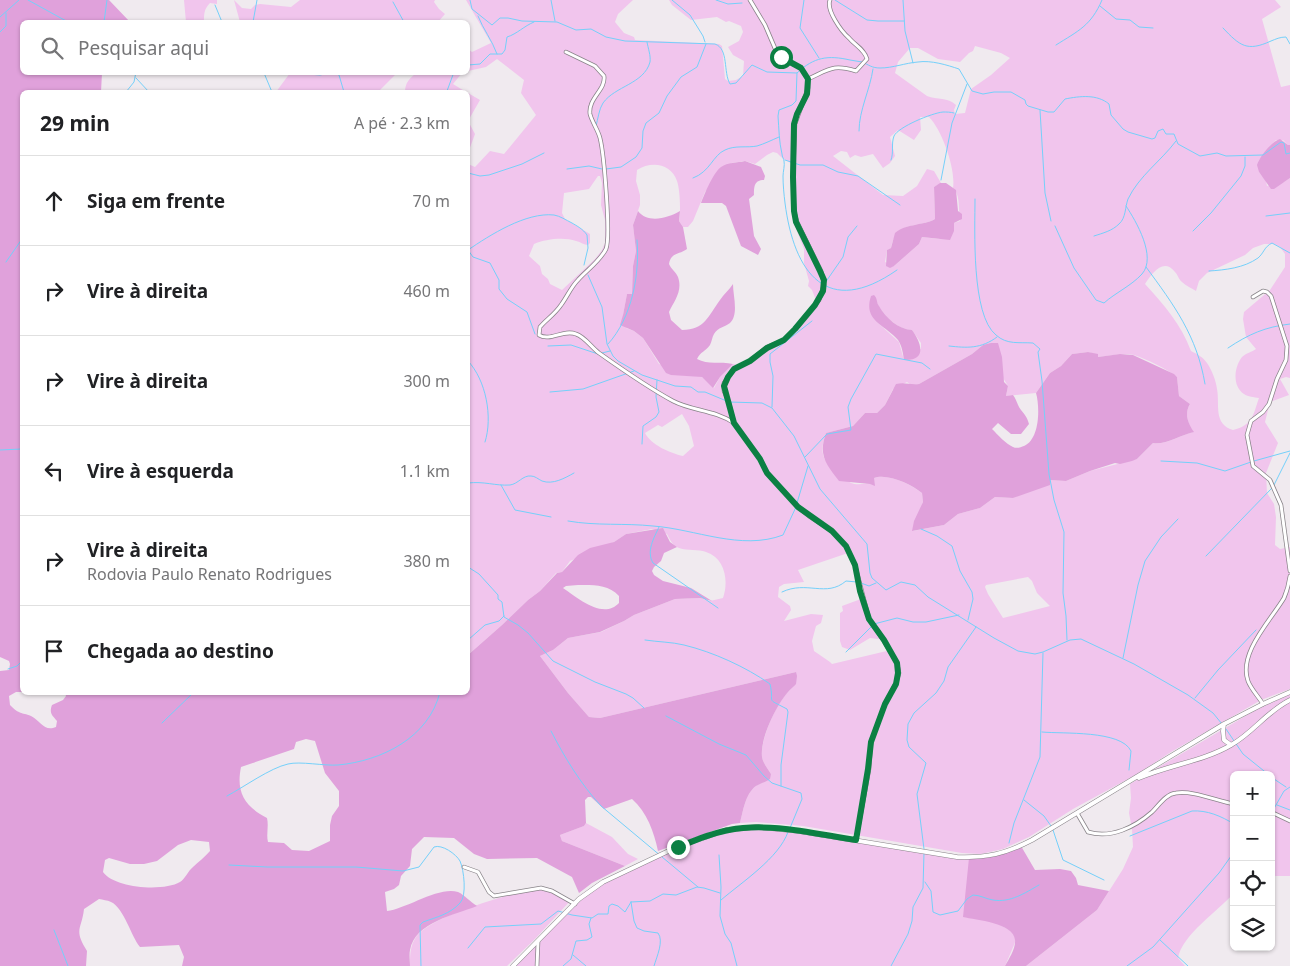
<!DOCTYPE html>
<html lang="pt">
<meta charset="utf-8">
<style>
body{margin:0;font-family:"Noto Sans",sans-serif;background:#f2f2f2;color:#202124}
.controls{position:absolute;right:15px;bottom:15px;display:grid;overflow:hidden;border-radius:8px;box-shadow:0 1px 4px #0004}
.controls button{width:45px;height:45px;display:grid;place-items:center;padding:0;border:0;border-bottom:1px solid #e0e0e0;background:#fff;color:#202124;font:25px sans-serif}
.stop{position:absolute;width:15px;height:15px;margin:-11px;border:4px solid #0b8043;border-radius:50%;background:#fff}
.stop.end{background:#0b8043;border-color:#fff;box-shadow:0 1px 5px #0008}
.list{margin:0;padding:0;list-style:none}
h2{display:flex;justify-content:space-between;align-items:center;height:65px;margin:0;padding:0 20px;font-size:21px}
h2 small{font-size:16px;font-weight:400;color:#757577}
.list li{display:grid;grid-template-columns:32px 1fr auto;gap:15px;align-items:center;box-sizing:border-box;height:90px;padding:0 20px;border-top:1px solid #e0e0e0}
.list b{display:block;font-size:19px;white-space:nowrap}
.list p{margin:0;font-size:16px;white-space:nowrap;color:#757577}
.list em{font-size:16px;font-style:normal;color:#757577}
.icon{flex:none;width:28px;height:28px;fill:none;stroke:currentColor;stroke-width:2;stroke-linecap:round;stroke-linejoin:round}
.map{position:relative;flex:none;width:1290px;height:966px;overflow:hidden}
.search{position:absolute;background:#fff;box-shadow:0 1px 4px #0004;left:20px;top:20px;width:450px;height:55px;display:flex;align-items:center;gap:12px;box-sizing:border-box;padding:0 18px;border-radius:8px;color:#757577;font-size:19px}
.panel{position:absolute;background:#fff;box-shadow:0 1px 4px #0004;left:20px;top:90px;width:450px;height:605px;border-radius:8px}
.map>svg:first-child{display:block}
.green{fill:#f1c5ed;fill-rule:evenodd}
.forest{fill:#e0a1db;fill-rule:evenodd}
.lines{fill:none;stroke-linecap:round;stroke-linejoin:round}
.stream{stroke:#75d0fa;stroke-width:1}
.minor-casing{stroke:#898489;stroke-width:4.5}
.major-casing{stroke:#898489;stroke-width:5}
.minor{stroke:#fff;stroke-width:3}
.major{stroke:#fff;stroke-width:4}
.route{stroke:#0b8043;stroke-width:6}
</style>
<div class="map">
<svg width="1290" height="966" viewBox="0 0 1290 966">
<rect width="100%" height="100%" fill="#f0eaef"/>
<!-- green -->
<path class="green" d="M184,0H217V4L210,3C204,9 204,14 204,22H186Z
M234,0L242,8L251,9L255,5L260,4L291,7L300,0H435L434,2L439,9L445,14L438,22H240Z
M466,0H633L618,14L615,22L624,33L634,37L635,40L719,44L722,46L725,79L728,81L736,80L743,76L744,61L733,55L728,47L739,41L743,32L741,26L729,21L726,22L717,17L691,20L672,5L669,0H1275L1281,7L1262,19L1281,87L1290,85V145H1288L1283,140H1276L1270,146L1259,172L1266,181L1267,186L1284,182L1290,178V378L1286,377L1280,379L1289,395L1270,402L1265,422L1278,443L1266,473L1267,493L1274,504L1276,517L1275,545L1280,549L1290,547V689L1261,700L1171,752L1139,773L1073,809L1029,837L1003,849L981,854L962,853L803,826L756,822L740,823C743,812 745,794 756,786C764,781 766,783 771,774C768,769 763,763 762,757C760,738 779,697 794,686L796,672L600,718L589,717L568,693L540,656L553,650L568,638L601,632L624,621L634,615L675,599L700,598L710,601L723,598C729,581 725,558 706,552C698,549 688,551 679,548C673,546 670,540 667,534L652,529L626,534L614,542L570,561L562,572L556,573L540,591L528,600L502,625L468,655V164L475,167L490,151L504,154L536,115L521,93L524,80L497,59L486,67L468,71V49L472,52L491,43ZM975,46L1001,53L1010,58L991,75L971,89L965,113L955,114L954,110L956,105C948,97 937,100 927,96L895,73L898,62L910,48H918L938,59L960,62L969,53L973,51ZM920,117H929C942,130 956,169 953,188C961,195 958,211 960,221L954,223L953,227L939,239L922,237L919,244L894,266L885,262L887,250L891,248C896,220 916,229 935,219L934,187L941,183L934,171L927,169L917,186L903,196L883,195L833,156L841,151L847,152L850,158L855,155L861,157L873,154L883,168L890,163L895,156L890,137L898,130L914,140L921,130ZM773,152L777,153L781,157L792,164L793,221L804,249V263L809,281L808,286L812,290L817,303L796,328L783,339L738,365L733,364L720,377L714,388L702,377L659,364L643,338L634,331L626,328L623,315L627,294L632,295L633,266L636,251L633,225L640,205V195L636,181L637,170C651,161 671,163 677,181C680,189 681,212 679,221L683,227H688L693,221L705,192L732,163L745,161L755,164L767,155ZM598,176H600L602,183L601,205L605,220V243L602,250L595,259L562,290L550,284L548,279L542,274L540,266L529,256L534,244C546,239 564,237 576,241C581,242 584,245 588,245L590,243V234L565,219L562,213L564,193L589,189ZM1264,244H1274L1280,247L1285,254V267L1270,290L1244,312L1243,319L1246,337L1256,349C1252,352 1246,353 1242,357C1234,367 1232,386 1244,394C1248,397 1254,397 1259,398C1253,415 1253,425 1233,430C1213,424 1220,405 1217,389C1216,381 1212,370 1207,363C1203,357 1197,354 1191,351C1181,324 1164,305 1145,284C1152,274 1163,257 1175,272C1178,275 1179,280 1182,282C1186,286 1192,288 1196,291L1199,281L1207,273L1245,255L1253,248ZM877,303C884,316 897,329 912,330L921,343V349L904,360L899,342L877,322ZM983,345L1008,386L1006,396L1036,393L1050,373L1061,366L1072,354L1088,352L1098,355V357C1109,356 1123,352 1134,355C1146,359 1167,369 1177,377L1179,396L1190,404C1184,414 1188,423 1193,432C1181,435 1166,445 1153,443L1137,459L1090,471L1066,481L1050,480L1013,498L995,497L980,508L958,514L944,525L913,531L923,502L922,493C910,484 888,473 874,478V485C867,482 858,486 851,483C847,481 843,476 839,473C822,461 819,453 826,433L853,426L865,413H877L885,405L893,389L907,382L911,385L919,384L972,354ZM682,414L689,426L694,446L683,456C670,453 651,445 645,433L658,425L662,427ZM848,553L857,572L861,599L842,606L843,611L840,613V641L842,647L850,650L870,638L886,640L891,650L832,664L830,662L814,651L812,641L816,626L821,623L823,615L811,614L784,621L791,610L790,606L778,597L779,587L784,584L804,582L798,570ZM1028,577L1032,581L1037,593L1050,606L1003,618L988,594L985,587L986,585Z
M290,73V72L397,73L378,92H276Z
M417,73H462L453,84L466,92H405C405,83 410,77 417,73Z
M468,93L480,100L468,121L475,134L468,153Z
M1290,694V876H1271V775H1234V893C1218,911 1182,935 1178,958L1185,966H1026L1097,910L1123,869L1133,847L1132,829L1129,813L1131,798L1130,784L1254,711Z
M586,823L612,837L628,854L638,859L625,866L562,841L560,835L584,826Z
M756,827L803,831L969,858L999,924L1012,932L1016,939L1014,945L1005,966H514L540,942L571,907L595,888L666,853L703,839L733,829Z
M540,887L570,901L536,938L507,966H410C410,955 410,946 416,937C431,915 514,893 540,887Z"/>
<!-- forest -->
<path class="forest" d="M0,0H109L130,22H22V72L102,73L101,92H22V692H16L9,696L10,705C20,715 21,712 31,716C41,721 44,732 56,727L57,721C52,715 49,713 52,705L63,700L66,696L65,693L468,692V655L502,625L528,600L540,591L557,573L562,572L578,555L590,548L614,542L626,534L663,528L670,542L677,547L664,553L661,561L654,567L652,571L654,575L663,581L691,588L712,601L700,598L675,599L634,615L624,621L600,632L568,638L553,650L540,656L568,693L589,717L600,718L796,672L797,676L796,684C794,687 790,689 788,692C776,706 760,738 762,757C763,763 768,769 771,774L770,779C766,782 761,783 756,786C745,794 743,812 740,823L732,824L658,851C654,832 647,812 632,799L604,809L591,797H588L585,800L586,823L584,826L560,835L562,841L625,866L592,883L579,893L572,877L537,858L487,859L474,854L454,838L424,837L412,849L410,866L401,876L399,885L394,889L385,892L387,911C406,909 439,886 458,892C465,895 470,902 477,906C455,915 415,922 410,950C409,955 410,961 410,966H182L184,957L179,945L140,947C131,936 124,908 111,902C107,900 103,900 99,899L84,909C82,929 73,929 87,951L86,966H0V671L9,670L10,664L9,661L0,657ZM578,585C593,585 608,584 619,596V603C603,620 578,598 563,588L566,586ZM306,739L315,741L325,773L339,791V806L332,816L330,825V841L309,851L292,850L284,843L268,842C266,834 269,827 267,818C244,806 236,792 241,767L294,749L296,742ZM191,840L209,842L210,851C205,857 198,862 193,867C188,871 185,879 180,882C163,892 114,888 103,872L105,860L109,858L130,864H144L157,861L178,845Z
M1280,139L1288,145H1290V178L1274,189H1271L1259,172L1257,165C1260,156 1271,142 1280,139Z
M745,161L761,167L765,176L764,180C754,180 754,187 754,195L749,199L754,236L761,249L758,255L741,246L726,206L722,203H701C705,193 713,173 721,167C728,162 737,163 745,161Z
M940,183H946L956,190L958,211L962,214V219L954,223V231L950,240L922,237L919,244L894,266L890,268L886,266L887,250L891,248L895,233C907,223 923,226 935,219L934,187Z
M638,211C648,224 668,218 680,211L679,221L683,227L687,249C679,255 671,252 669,264C671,269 676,272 678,277C683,291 674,301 669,312L671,320L682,330C705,330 708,316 720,300C724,294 729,290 733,284C733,296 739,314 730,323C725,327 718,327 714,334C712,337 712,341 710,345C706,351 700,352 697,359C708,365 720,361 733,364L720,377L713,388L702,377L671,375L666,373L643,338L634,331L620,325L623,315L627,294H632L633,266L636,251L633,225Z
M874,295C878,299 876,302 879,306C886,318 898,329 912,330C921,342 928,361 904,360C903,353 902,346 898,340C884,324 863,321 871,296Z
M991,343H998L1002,357L1004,382L1008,386L1006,396L1013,395C1017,400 1017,405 1021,410C1025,415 1027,417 1029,424L1021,434H1011L998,423L992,429C998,435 1006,444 1013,447C1017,449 1021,447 1024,446C1040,439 1040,407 1036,393L1050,373L1061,366L1072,354L1088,352L1098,354V357L1120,354L1133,355L1174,374L1177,377L1179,396L1190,404C1184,414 1188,423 1194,432C1180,435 1166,445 1153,443L1137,459L1132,461L1120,464L1115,463L1090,471L1066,481L1050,480V485L1013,498L995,497L980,508L958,514L944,525L912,531L914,521L923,502L922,493C911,484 887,473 874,478L875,486L870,484L839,481C826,464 818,455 826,433L853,426L865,413H877L885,405L896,384C905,382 910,385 919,384L972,354L983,345Z
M1021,846L1035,870L1060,869L1071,871L1076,878L1078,885L1109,891L1097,910L1026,966H1005C1009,959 1016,948 1015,940C1014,923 976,920 963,917L969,858C988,859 1004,855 1021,846Z"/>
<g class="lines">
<!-- stream -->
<path class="stream" d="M28,0L68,22
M470,0L472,9L492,25L500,18H508L522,21L557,22L576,30L591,29L606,37L625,41L715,44C729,49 723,72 730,84L736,83L752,65L767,72L797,73C814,57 828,55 850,60C854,61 858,61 862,62C869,65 872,68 880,68C893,68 905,63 918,62C931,60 947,65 959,69L972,91L983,94L994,92H1011L1025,100L1026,104L1028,106L1048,112H1054L1065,99C1080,96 1097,94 1109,104L1111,115L1123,129L1128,132L1152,139L1155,138L1158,131L1163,129L1166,134H1174L1178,144L1200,156L1217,153L1226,156L1263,155L1281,142L1284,143L1286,154L1290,153
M551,0L555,21
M672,0L690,15L703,36L705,42
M716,0L728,4L742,3
M804,0L800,28L819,58
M835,0L867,20L878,21H904
M903,0L905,31L913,63
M393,2L404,22
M215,5L222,22
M1100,6L1116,19L1130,20L1139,27L1153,28
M478,16C483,29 492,40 497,54
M0,17L19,0
M104,22L107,0
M253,22L257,0
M1223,28C1240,46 1247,52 1271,41C1276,39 1280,37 1286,37L1290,44
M0,32L6,26V13
M1056,45C1078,31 1091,26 1102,0
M468,65L480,64L490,54H502L505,50L507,37C517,34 524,26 534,22
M265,72L267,74L297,73L320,75L334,72
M264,73L272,92
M335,73L339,75L344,92
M797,73L796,101L792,105L779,110L778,116C779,129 779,142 782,154C782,157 784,159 784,161C785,165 783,172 783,176C783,185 784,195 785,203C794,273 827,319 897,270
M136,78L149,92
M126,92L134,82L136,72
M449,92L447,91L454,72
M1040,110L1045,193L1051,221
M596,126C598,119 599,109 603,103C615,86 644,84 650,62C651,56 648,48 647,42
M859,131C859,110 870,90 873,69
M785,160L800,165H823L838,172L858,176L900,205
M891,160C894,152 891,144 894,136C898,127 932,113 943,112C946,112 951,112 954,113
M567,169L589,166L602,169
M606,169L621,167L636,157L642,148L643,131L646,123L659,113L667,96L681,77L697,67L706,44
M468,173L480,176L489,175L522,164L544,153
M693,178C710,172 713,155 725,150C735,145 747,148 757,146C764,144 772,140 779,137
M941,180L952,123L967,84
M975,199C975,229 971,315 996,335C1007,345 1019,342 1033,343L1040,349L1038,352L1042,381L1049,474L1054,500L1064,532L1063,593L1066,616L1067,640
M1266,216L1290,213
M1055,226L1074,268L1096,300L1104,303C1115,293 1131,286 1142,274C1157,257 1136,221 1126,206
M1193,231L1211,213L1241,176L1245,166V157
M1094,236C1103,233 1112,231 1119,224C1126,218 1125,207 1128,199C1139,176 1161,161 1176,141
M468,250C490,235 526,212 554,215C560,216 566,220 572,223C577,226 583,229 587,235L588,248L584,265
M468,250L473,257L490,263L499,280V289L507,299L527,312L535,334
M6,262L22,239
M1146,267C1174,305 1197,336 1205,384
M1209,271C1225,270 1244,268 1258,258C1264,253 1264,247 1272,243L1290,253
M588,275L602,307L607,344L613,356L618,361L642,375L675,386L691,387L698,392H705L729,402L762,403L772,408L794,436L820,489L867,544L870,573L872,578L886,590L901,582L915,585L928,597L994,638L1018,651L1035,654L1043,652L1070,640L1081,639L1134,664L1188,695L1213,713L1222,724
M825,283L843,257L848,237L857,226
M608,344C632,318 640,274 637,240
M548,346L571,345L598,354
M949,346C967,348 981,349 997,337
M1228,348C1249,334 1265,327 1290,324
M22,351V350
M602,353L610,351
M468,361C486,380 493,417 485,442
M550,392L583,389L634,371
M772,407L773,376L770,362V354L812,321
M642,444L643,426L656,417L659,412L656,397L657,380
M0,450L22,449
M805,457L827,434L851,430L848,407L851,399L876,354L922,363L930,369
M1161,461L1197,463L1225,471L1251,462
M1254,461L1290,451
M468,483C484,481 495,486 510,485C518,484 523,475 531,476C535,476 538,479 542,481C553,485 565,478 574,473
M501,485L515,510L551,517
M1274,485L1290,453
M797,503L808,466
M568,521C596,526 625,523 653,526C695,529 741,551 783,535L796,507
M659,527C654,538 646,551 653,563L718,608
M921,529L937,536L952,546L960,571L972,592L973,599L968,620
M1206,556L1272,488
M468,567L479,574L498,595V599L502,602L504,617L518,625L528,633L553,661L595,682L626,694L633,698L644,708
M861,583L869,586L876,583
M782,592C807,580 826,598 846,581L857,582
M468,640L485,625L499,621L504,616
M645,640C658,642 672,642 684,645C713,652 746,667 770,684C775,705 764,697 787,709L788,712L781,765V786
M846,652L874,624L897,618L913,622H926L959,615
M1123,658L1138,585L1145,561L1161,537L1178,519
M8,669L17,666L22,661
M1195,698L1218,670L1256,630
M666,716L719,744L746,755L764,776L772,783L801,793L802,799L790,828
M162,723L194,692
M1226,729L1243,754L1269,775
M551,731C565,758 580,783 601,806L698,887
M1042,732C1063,734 1121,730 1131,751L1129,770
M1271,777L1286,787
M227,796C244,787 270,768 288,764C300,761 324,766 338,765C381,761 429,738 440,692
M1024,800L1044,816L1051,826
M1277,805L1290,810
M1272,812L1284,791L1290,787
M1053,830L1063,860L1104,880
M1130,836L1192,811C1207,810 1221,816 1234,824
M1009,843L1014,823L1040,757L1043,653
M924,849L917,794L926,763L909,747L907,740L908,724L914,713L936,693L944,681L948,667L976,627
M719,855L721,887L720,916L725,934L731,943L737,966
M229,865L267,867H356L403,871L419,867L434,847C442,844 456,854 460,861C464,870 467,896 460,903C450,914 437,917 423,922L420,925L421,966
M925,882L931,891L933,912L940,915L958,911L967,899L973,895C980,895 986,899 993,900C1010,903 1025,893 1039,885
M721,900C742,882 779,858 788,832
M631,902L650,901L663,894L676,895L697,887L704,888L720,893
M631,902L634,921L637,928L644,931L658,933C664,941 657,956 654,966
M54,930L68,966
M1160,940L1188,966
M468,948L485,927L541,924L558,911L572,915L592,918L598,914H608L609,906L612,904L618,906L625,912L631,902
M573,955L586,966
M563,966L571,959L576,941L587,940L592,937L589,924L591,918
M891,966L908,934L912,921L913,907L923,888L924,853
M1127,966L1153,947L1219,873L1234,852"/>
<defs>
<path id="minor" d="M750,0L765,25L777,53L787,61L801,68L808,79V88L795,124L793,177L794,211L797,222L821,271L824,285L819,300L795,329L784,340L767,347L750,361L734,369L724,383V391L729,403L734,423L760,459L767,473L798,507L809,516L832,531L846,546L855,565L869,619L884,641L897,663L899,673L896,683L885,704L871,742L869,769L856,840
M566,52L595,66L604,76C606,90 588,98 590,114C592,122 598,130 600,138C604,154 611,236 606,249C600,261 587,270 578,280C571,287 567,297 561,305C555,314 546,320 540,327L539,335C550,342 563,329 576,334C585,337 591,347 599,353C623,370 647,387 673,401C692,411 715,410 734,423
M808,79C830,69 833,64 856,71L867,59C865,50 855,45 849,38C841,31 826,10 830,0
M1253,297L1263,291L1267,292L1271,296L1287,346L1286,360L1277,379L1269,404L1263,412L1251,421L1247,435L1253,466L1270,480L1281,505L1290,571
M1263,704C1258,696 1251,689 1248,681C1238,653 1271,620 1284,598C1287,591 1289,583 1290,576
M1271,812L1290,821
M1077,813L1088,832C1111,839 1135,827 1152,812C1159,805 1166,794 1176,793C1192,790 1217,801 1234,804
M464,867L478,872L489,892L494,896L541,888L552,891L575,904
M537,966L538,942"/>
<path id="major" d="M1224,724L1223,731L1224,740L1231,745
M1139,778C1169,765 1204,761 1231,745C1253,733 1266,712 1290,700
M513,966L579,899L603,882L677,847L726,830L756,827L798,831L957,857C987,858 1005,854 1032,840L1224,724L1263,704L1290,692"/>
</defs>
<!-- minor casing -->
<use href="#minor" class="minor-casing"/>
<!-- major casing -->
<use href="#major" class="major-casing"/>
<!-- minor -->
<use href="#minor" class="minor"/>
<!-- major -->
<use href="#major" class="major"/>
</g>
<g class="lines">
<!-- route -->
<path class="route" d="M678,847C694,841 711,833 729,830C770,822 815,834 856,840L868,769L871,742L885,704L896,684L898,673L897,663L884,640L869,619L860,591L855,565L846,546L832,531L798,507L767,473L760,459L734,423L724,386L728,377L734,369L750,361L767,348L784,340L795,329L815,305L823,291L824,280L820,271L796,222L794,211L793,177L794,124L797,114L807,94L808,79L801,68L781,57"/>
</g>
</svg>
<div class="controls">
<button>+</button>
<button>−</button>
<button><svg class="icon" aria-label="locate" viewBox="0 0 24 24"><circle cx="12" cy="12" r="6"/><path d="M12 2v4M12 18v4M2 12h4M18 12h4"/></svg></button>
<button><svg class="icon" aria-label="layers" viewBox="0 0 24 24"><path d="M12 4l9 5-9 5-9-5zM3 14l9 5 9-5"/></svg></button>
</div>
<div class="stop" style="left:781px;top:57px"></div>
<div class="stop end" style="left:678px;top:847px"></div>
<div class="search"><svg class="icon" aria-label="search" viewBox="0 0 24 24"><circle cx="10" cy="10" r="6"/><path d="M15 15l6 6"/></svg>Pesquisar aqui</div>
<section class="panel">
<h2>29 min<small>A pé · 2.3 km</small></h2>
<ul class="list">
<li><svg class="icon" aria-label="ahead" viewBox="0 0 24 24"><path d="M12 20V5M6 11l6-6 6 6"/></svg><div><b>Siga em frente</b></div><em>70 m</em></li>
<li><svg class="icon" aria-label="right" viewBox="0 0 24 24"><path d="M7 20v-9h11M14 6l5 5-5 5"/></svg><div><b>Vire à direita</b></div><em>460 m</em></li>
<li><svg class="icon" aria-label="right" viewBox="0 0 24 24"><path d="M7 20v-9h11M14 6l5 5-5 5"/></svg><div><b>Vire à direita</b></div><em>300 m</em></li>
<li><svg class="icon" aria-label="left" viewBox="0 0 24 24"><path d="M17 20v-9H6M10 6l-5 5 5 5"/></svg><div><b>Vire à esquerda</b></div><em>1.1 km</em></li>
<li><svg class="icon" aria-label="right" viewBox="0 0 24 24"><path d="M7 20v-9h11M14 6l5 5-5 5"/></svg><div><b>Vire à direita</b><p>Rodovia Paulo Renato Rodrigues</p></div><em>380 m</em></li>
<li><svg class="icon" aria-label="arrive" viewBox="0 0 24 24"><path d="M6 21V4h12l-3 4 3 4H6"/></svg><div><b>Chegada ao destino</b></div></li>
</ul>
</section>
</div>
